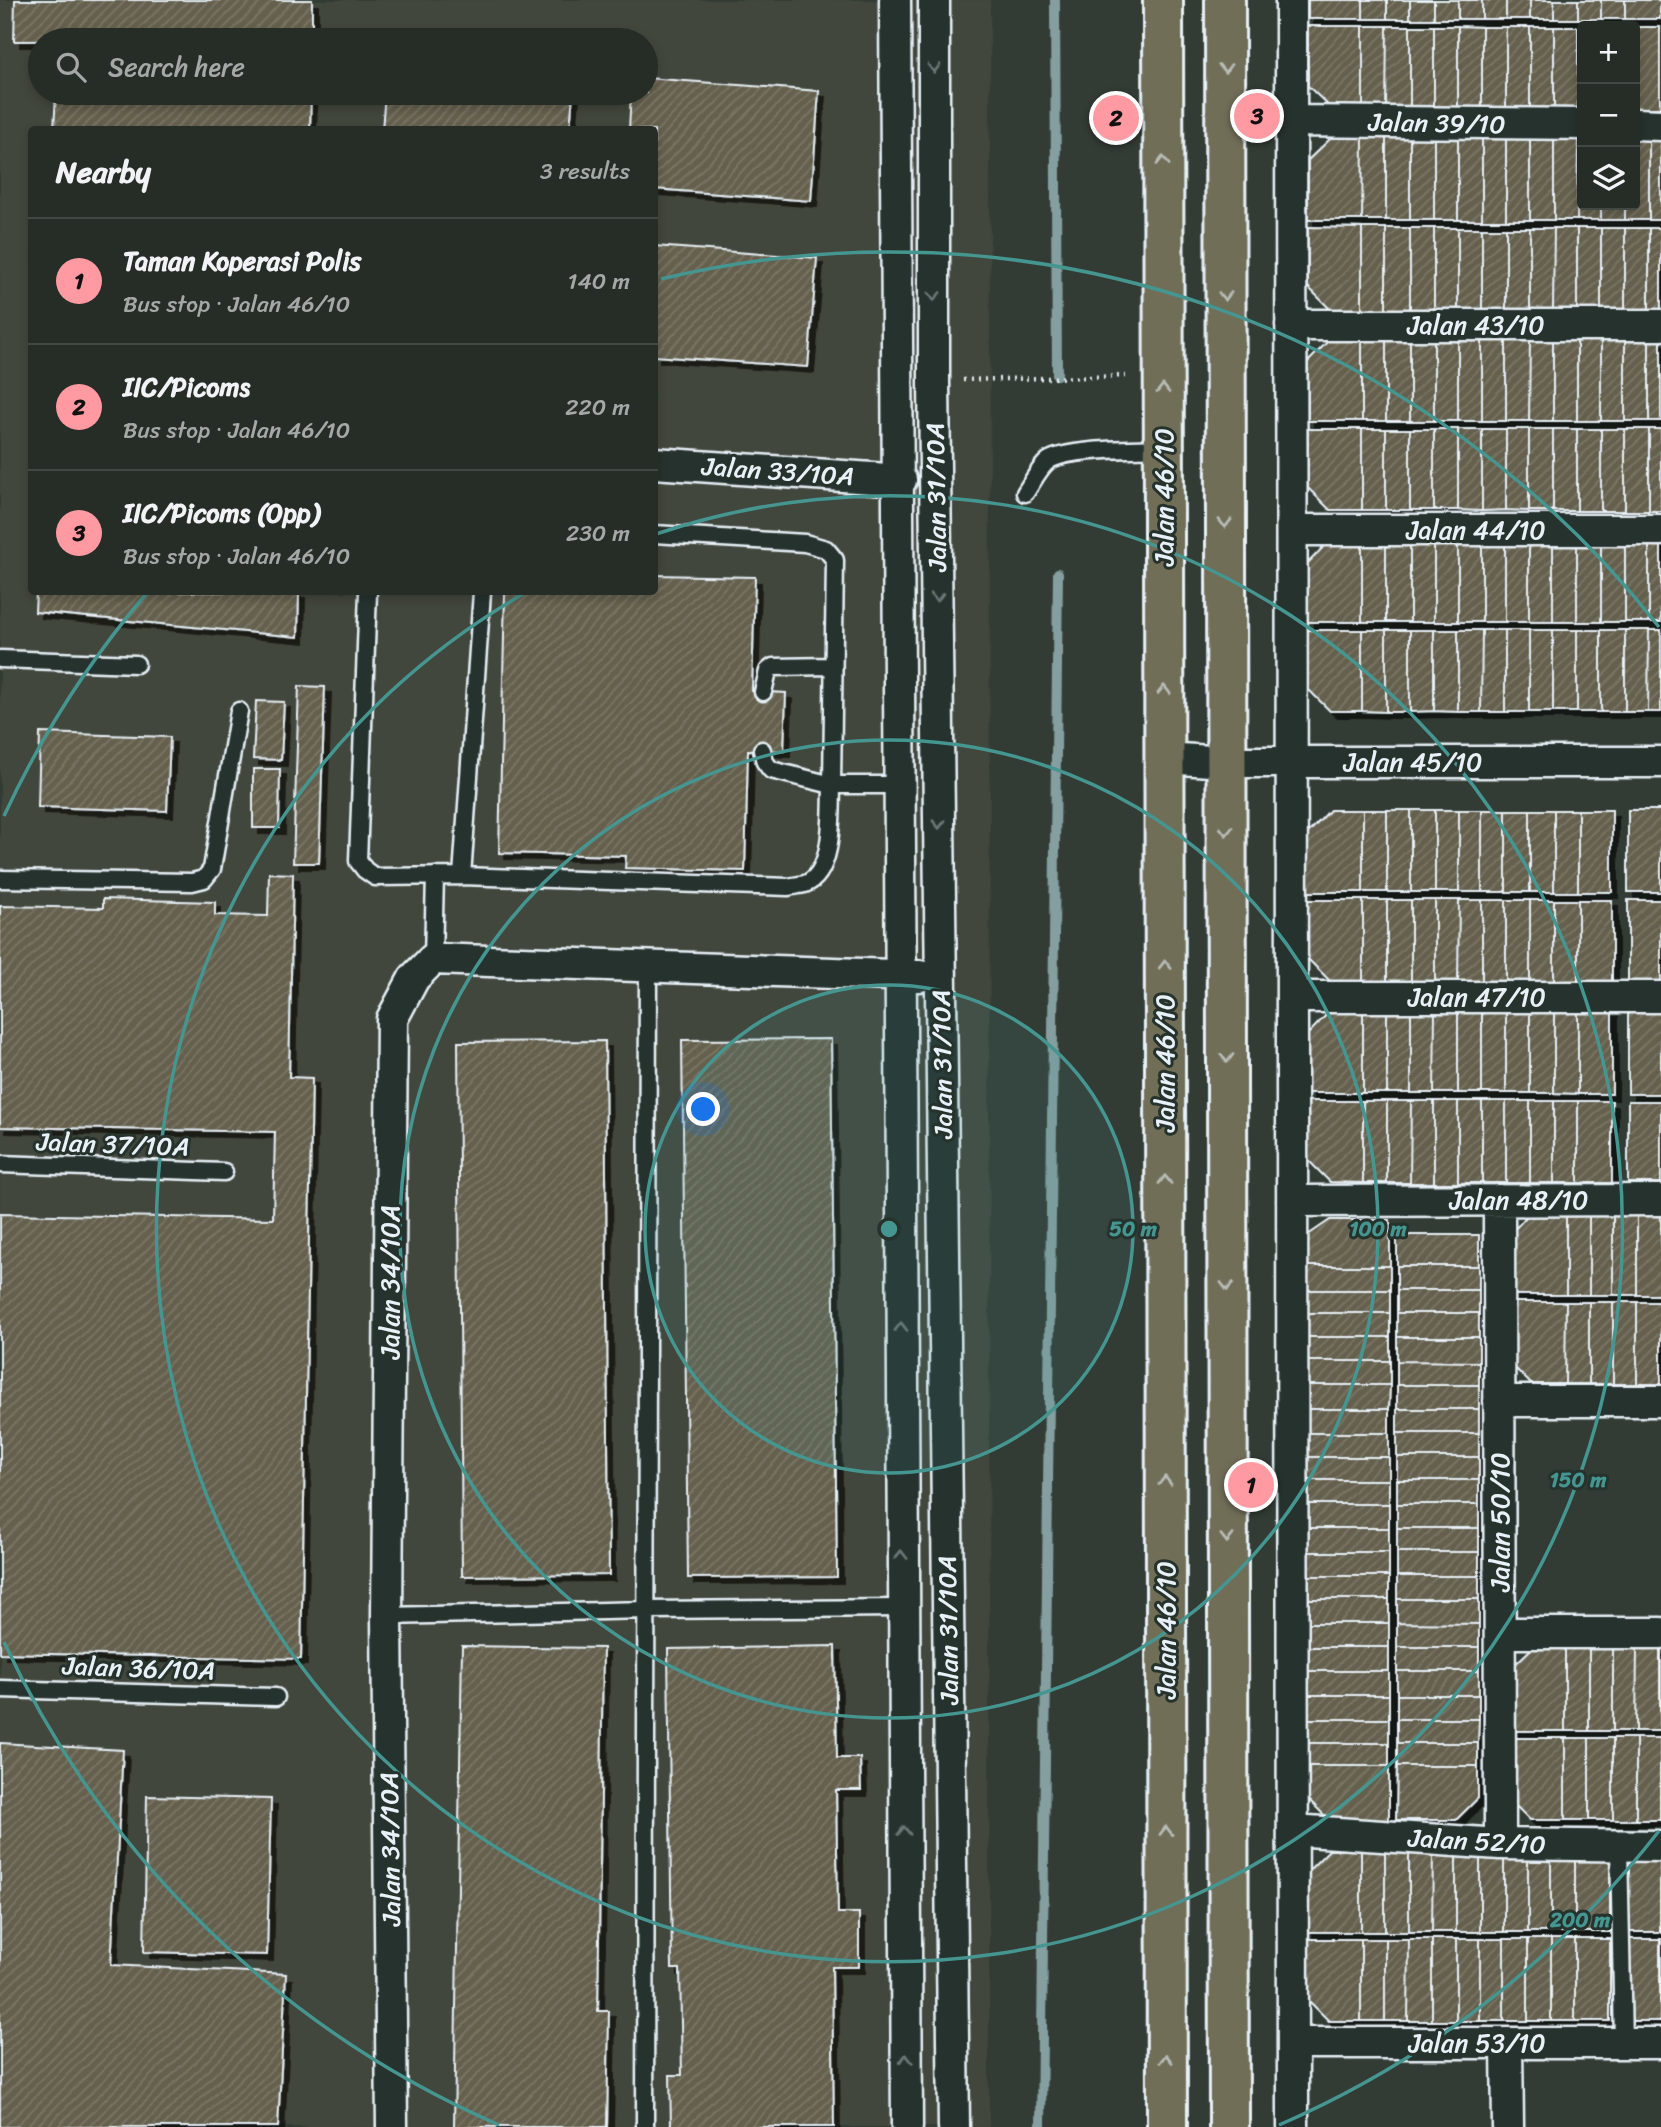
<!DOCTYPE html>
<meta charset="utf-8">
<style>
body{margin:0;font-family:Sriracha,sans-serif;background:#323933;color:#f1f3f6}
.controls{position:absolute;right:21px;top:21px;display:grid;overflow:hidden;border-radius:7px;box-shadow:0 4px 10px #0003}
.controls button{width:63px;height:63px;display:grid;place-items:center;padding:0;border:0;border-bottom:2px solid #424944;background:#262d27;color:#f1f3f6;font:35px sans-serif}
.you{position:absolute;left:704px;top:1110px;width:24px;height:24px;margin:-18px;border:5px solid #fff;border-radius:50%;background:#1a73e8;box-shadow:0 0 0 10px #1a73e833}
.badge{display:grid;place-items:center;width:46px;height:46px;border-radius:50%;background:#ff9aa2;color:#111;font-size:23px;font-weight:700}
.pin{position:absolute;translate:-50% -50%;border:4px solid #fff;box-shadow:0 2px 7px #0006}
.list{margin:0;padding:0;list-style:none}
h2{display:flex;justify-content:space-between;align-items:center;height:91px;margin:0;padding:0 28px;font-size:30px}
h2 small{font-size:23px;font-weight:400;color:#a4a8a7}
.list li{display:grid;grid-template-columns:46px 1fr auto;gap:21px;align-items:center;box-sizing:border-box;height:126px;padding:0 28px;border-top:2px solid #424944}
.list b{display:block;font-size:26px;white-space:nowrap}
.list p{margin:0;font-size:23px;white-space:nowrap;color:#a4a8a7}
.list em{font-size:23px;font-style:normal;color:#a4a8a7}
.icon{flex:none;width:38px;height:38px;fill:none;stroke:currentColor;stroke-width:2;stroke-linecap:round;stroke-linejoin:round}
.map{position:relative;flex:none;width:1661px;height:2127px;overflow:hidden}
.search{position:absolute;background:#262d27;box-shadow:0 4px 10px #0003;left:28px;top:28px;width:630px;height:77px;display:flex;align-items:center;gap:18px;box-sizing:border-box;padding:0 24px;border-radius:38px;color:#a4a8a7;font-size:26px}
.panel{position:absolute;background:#262d27;box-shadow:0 4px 10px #0003;left:28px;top:126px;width:630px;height:469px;border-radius:7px}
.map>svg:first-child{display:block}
.built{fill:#42473c;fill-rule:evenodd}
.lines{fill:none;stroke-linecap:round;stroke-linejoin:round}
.stream{stroke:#859fa0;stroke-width:10}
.building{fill:url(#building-hatch);stroke:#e8f1f8;stroke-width:2;filter:url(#shadow)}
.lane-casing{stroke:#e8f1f8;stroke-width:21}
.street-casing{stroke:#e8f1f8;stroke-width:35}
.primary-casing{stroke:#e8f1f8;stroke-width:44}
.path{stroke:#e8f1f8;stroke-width:4.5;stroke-dasharray:2 5;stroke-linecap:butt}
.lane{stroke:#26332d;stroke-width:16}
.street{stroke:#26332d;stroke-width:30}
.primary{stroke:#716e59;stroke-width:38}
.oneway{stroke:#6a7674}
.oneway2{stroke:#b8bdb8}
.ring{fill:none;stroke:#459590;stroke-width:3.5}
.labels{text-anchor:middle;stroke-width:6;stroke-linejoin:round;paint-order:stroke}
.street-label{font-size:26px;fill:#e8f1f8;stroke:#26332d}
.centre{fill:#459590;stroke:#26332d;stroke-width:3.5}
.ring-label{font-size:21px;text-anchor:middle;font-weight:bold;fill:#459590;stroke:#26332d;stroke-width:6;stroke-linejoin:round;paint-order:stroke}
</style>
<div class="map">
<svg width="1661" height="2127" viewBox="0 0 1661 2127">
<defs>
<pattern id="building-hatch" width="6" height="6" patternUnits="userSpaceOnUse" patternTransform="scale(1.75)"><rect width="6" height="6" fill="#65604e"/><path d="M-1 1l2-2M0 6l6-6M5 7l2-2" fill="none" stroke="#7b7768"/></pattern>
<filter id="shadow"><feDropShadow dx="6" dy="6" stdDeviation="0" flood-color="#0009"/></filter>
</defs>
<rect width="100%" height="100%" fill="#333c34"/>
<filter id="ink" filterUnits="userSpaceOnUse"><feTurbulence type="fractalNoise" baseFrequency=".0143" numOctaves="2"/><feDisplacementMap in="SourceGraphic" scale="14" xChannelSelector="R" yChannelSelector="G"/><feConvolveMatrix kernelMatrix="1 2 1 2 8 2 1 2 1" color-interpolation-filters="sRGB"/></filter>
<g filter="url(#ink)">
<!-- built -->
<path class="built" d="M0,0H990L989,2127H0ZM40,40H646V93H40ZM32,130H654V592H32Z"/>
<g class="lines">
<!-- stream -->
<path class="stream" d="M1055,0L1057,375
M1041,2127L1058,573"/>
</g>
<!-- building -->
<path class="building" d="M15,0H312V40L14,41Z
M1308,0H1363V19H1308Z
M1363,0H1387V19H1363Z
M1387,0H1410V19H1387Z
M1410,0H1434V19H1410Z
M1434,0H1458V19H1434Z
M1458,0H1482V19H1458Z
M1482,0H1506V19H1482Z
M1506,0H1530V19H1506Z
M1530,0H1554V19H1530Z
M1554,0H1578V19H1554Z
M1578,0H1601V19H1578Z
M1601,0H1625V19H1601Z
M1625,0H1660V19H1625Z
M1308,26H1363V108H1331L1308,86Z
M1363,26H1387L1386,108H1363Z
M1387,26H1410V108H1386Z
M1410,26H1434V108H1410Z
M1434,26H1458V108H1434Z
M1458,26L1482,27V108H1458Z
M1482,27H1506V108H1482Z
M1506,27H1530V108H1506Z
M1530,27H1554V108H1530Z
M1554,27H1578V108H1554Z
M1578,27H1582V108H1578Z
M1635,27H1660V108H1635Z
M646,78L819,91L811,201L654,189V130H629L631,93H646Z
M56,93H311L310,130H54Z
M385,93H573L570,130H382Z
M1331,138H1363L1362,220H1308V160Z
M1363,138H1386V220H1362Z
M1386,138H1410V220H1386Z
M1410,138H1434V220H1410Z
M1434,138H1458V220H1434Z
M1458,138H1482V220H1458Z
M1482,138H1506V220H1482Z
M1506,138H1530V220H1506Z
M1530,138H1554V220H1530Z
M1554,138H1578L1577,220H1554Z
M1578,138H1582V205H1601V220H1577Z
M1635,138H1649V220H1625V205H1635Z
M1649,138H1661V220H1649Z
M1601,205H1625V220H1601Z
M1308,227L1362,228V309H1330L1308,287Z
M1362,228H1386V309H1362Z
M1386,228H1410V309H1386Z
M1410,228H1434V309H1410Z
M1434,228H1458V309H1434Z
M1458,228H1482V309H1458Z
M1482,228H1506V309H1482Z
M1506,228H1530V309H1506Z
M1530,228H1554L1553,309H1530Z
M1554,228H1577V309H1553Z
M1577,228H1601V309H1577Z
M1601,228H1625V310L1601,309Z
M1625,228H1649V310H1625Z
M1649,228H1661V310H1649Z
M654,246L817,258L808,367L654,356Z
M1330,339H1362V421H1308V362Z
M1362,339H1386V421H1362Z
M1386,339H1410V421H1386Z
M1410,339H1434V421H1410Z
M1434,339H1458V421H1434Z
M1458,339H1482V421H1458Z
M1482,339H1506V421H1482Z
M1506,339H1530L1529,421H1506Z
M1530,339H1553V421H1529Z
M1553,339L1577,340V421H1553Z
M1577,340H1601V421H1577Z
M1601,340H1625V421H1601Z
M1625,340H1649V421H1625Z
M1649,340H1661V421H1649Z
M1308,429H1362V510H1330L1308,488Z
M1362,429H1386V510H1362Z
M1386,429H1410V510H1386Z
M1410,429H1434V510H1410Z
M1434,429H1458V510H1434Z
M1458,429H1482V511L1458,510Z
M1482,429H1506V510L1482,511Z
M1506,429H1529V511L1506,510Z
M1529,429H1553V511H1529Z
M1553,429H1577V511H1553Z
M1577,429H1601V511H1577Z
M1601,429H1625V511H1601Z
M1625,429H1649V511H1625Z
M1649,429H1661V511H1649Z
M1330,540H1362V622H1308V563Z
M1362,540H1386V622H1362Z
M1386,540H1410V622H1386Z
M1410,540L1434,541V622H1410Z
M1458,540V622H1434V541Z
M1458,540H1482V622H1458Z
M1482,540L1505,541V622H1482Z
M1505,541H1529V622H1505Z
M1529,541H1553V622H1529Z
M1553,541H1577V622H1553Z
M1577,541H1601V622H1577Z
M1601,541H1625V622H1601Z
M1625,541H1649V622H1625Z
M1649,541H1661V622H1649Z
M654,575L755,577L752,691L786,693L784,751L748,750L745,871L625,868L626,856L499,853L505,592H654Z
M36,592H299L298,637L35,612Z
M1308,630H1362V711H1330L1308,689Z
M1362,630H1386V712L1362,711Z
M1386,630H1410V712H1386Z
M1410,630H1434V711L1410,712Z
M1434,630H1458V712L1434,711Z
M1458,630H1482L1481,712H1458Z
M1482,630H1505V712H1481Z
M1505,630H1529V712H1505Z
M1529,630H1553V712H1529Z
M1553,630H1577V712H1553Z
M1577,630H1601V712H1577Z
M1601,630H1625V712H1601Z
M1625,630H1649L1648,712H1625Z
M1649,630H1661V712H1648Z
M299,686L325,687L319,863H293Z
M256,701L284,702L281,760L253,759Z
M40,733L170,737L167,811L38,807Z
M253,769H280L279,828H253Z
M1330,810H1363V892H1308V833Z
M1363,810H1387V892H1363Z
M1387,810H1411V892H1387Z
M1411,810H1435V892H1411Z
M1435,810H1459V892H1435Z
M1459,810H1482V892H1459Z
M1482,810H1506V892H1482Z
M1506,810H1530V892H1506Z
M1530,810H1554V892H1530Z
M1554,810H1578V892H1554Z
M1578,810H1612V892H1578Z
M1628,810H1661V892H1628Z
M269,873L293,874L289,1077L312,1078L301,1659L0,1653V1214L273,1219L275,1132L0,1127V906L103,908V899L215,902V915L268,916Z
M1308,900H1363V981H1330L1308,959Z
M1363,900H1387V981H1363Z
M1387,900H1411V981H1387Z
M1411,900H1435V981H1411Z
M1435,900H1459L1458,982L1435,981Z
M1459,900H1482V981L1458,982Z
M1482,900H1506V982L1482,981Z
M1506,900H1530V982H1506Z
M1530,900H1554V982H1530Z
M1554,900H1578V982H1554Z
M1578,900H1612V982H1578Z
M1628,900H1661V982H1628Z
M1330,1011H1363V1093H1308V1034Z
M1363,1011H1387V1093H1363Z
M1387,1011H1411V1093H1387Z
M1411,1011H1435L1434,1093H1411Z
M1435,1011H1458V1093H1434Z
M1458,1011H1482V1093H1458Z
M1482,1011H1506V1093H1482Z
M1506,1011H1530V1093H1506Z
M1530,1011H1554V1093H1530Z
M1554,1011H1578V1094L1554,1093Z
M1578,1011H1612V1094H1578Z
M1628,1011H1661V1094H1628Z
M831,1039L837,1577L688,1578L682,1040Z
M605,1041L609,1575L462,1576L458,1042Z
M1308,1101H1363V1183L1330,1182L1308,1160Z
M1363,1101H1387V1183H1363Z
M1387,1101H1411L1410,1183H1387Z
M1411,1101H1434V1183H1410Z
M1434,1101H1458V1183H1434Z
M1458,1101H1482V1183H1458Z
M1482,1101H1506V1183H1482Z
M1506,1101H1530V1183H1506Z
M1530,1101H1554V1183H1530Z
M1554,1101H1578V1183H1554Z
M1578,1101H1612V1183H1578Z
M1628,1101H1661V1183H1628Z
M1531,1212H1566V1295H1509V1235Z
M1566,1212H1589V1295H1566Z
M1589,1212H1613V1295H1589Z
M1613,1212H1637V1295H1613Z
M1637,1212H1661V1295H1637Z
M1330,1220H1390V1266H1308V1235Z
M1397,1235H1479V1266H1397Z
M1308,1266H1390V1290H1308Z
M1397,1266H1479V1290H1397Z
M1308,1290H1390V1313H1308Z
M1397,1290H1479V1313H1397Z
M1509,1302H1566L1565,1384H1531L1509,1362Z
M1566,1302H1589V1384H1565Z
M1589,1302H1613V1384H1589Z
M1613,1302H1637V1384H1613Z
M1637,1302H1661V1384H1637Z
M1308,1313H1390V1337H1308Z
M1397,1313H1479V1337H1397Z
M1308,1337H1390V1361H1308Z
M1397,1337H1479V1362L1397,1361Z
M1308,1361H1390V1385H1308Z
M1397,1361L1479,1362V1385H1397Z
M1308,1385H1390L1389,1409H1308Z
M1397,1385H1479V1409H1397Z
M1308,1409H1389V1433H1308Z
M1397,1409H1479V1433H1397Z
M1308,1433H1389V1457H1307Z
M1397,1433H1479V1457H1397Z
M1307,1457H1389V1480H1307Z
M1397,1457H1479V1480H1397Z
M1307,1480H1389V1504H1307Z
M1397,1480H1479V1504H1397Z
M1307,1504H1389V1528H1307Z
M1397,1504H1479V1528H1397Z
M1307,1528H1389V1552H1307Z
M1397,1528H1479V1552H1397Z
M1307,1552H1389V1576H1307Z
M1397,1552H1479V1576H1397Z
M1307,1576H1389V1599H1307Z
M1397,1576H1479V1599H1397Z
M1307,1599H1389V1623H1307Z
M1397,1599H1479V1624L1397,1623Z
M1307,1623H1389V1647H1307Z
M1397,1623L1479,1624V1647H1397Z
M462,1646L603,1648L598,2011H609L607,2127H454Z
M835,1646L837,1758H860L861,1790H836L838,1913H859V1967H832L834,2127H671L670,2075H682L680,1969H672L668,1649Z
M1307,1647H1389V1671H1307Z
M1397,1647H1479V1671H1397Z
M1531,1649H1565V1731H1508V1671Z
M1565,1649H1589V1731H1565Z
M1589,1649H1613V1731H1589Z
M1613,1649H1637L1636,1731H1613Z
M1637,1649H1660V1731H1636Z
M1660,1649H1661V1731H1660Z
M1307,1671H1389V1695H1307Z
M1397,1671H1479V1695H1397Z
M1307,1695H1389V1719H1307Z
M1397,1695H1479V1719H1397Z
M1307,1719H1389V1743H1307Z
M1397,1719H1479L1478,1743H1397Z
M1508,1738H1565V1820H1530L1508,1798Z
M1565,1738H1589V1820H1565Z
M1589,1738H1613V1820H1589Z
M1613,1738H1636V1820H1613Z
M1636,1738H1660V1820H1636Z
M1660,1738H1661V1820H1660Z
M0,1743L123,1750L111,1965L286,1974L278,2127H0Z
M1307,1743H1389V1766H1307Z
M1397,1743H1478V1766H1397Z
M1307,1766H1389V1820H1329L1307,1798Z
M1397,1766H1478V1798L1456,1820H1396Z
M147,1796L271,1799L267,1955L144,1952Z
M1329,1850H1361V1932H1307V1872Z
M1361,1850H1385V1932H1361Z
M1385,1850H1409V1932H1385Z
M1409,1850H1433L1432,1932H1409Z
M1433,1850H1456V1932H1432Z
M1456,1850H1480V1932H1456Z
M1480,1850H1504V1932H1480Z
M1504,1850H1528V1932H1504Z
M1528,1850H1551V1932H1528Z
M1551,1850H1575V1932H1551Z
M1575,1850H1610V1932H1575Z
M1625,1850H1660V1932H1625Z
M1660,1850H1661V1932H1660Z
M1307,1939H1361V2021H1329L1307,1999Z
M1361,1939H1385V2021H1361Z
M1385,1939H1409L1408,2021H1385Z
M1409,1939H1432V2021H1408Z
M1432,1939H1456V2021H1432Z
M1456,1939H1480V2021H1456Z
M1480,1939H1504V2021H1480Z
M1504,1939H1528V2021H1504Z
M1528,1939H1551V2021H1528Z
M1551,1939H1575V2021H1551Z
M1575,1939H1610V2021H1575Z
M1625,1939H1660V2021H1625Z
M1660,1939H1661V2021H1660Z"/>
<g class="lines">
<defs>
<path id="lane" d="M1025,493C1032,483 1039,468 1048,461C1066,448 1139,449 1164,448
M654,534L805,543L826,549L835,560L832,785H899
M368,592L358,861L365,870L375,877L462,876L788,887C793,886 800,885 805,884C835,873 831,811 832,785L771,770L765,762L762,750
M0,659L136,664
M763,692L768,671L773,667L833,666
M462,876L482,592
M0,879L192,882L204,879L212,869L239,711
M433,959L435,876
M0,1164L224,1172
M387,1616L647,1610L901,1608
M0,1689L276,1697
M1619,1846L1623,2043
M645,2127L648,965"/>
<path id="street" d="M895,0C904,709 899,1418 907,2127
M934,0V381L954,2127
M1291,0L1293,2127
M1291,121L1582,124
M1635,124L1661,125
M1291,325H1661
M654,463L901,480
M1292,530H1661
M1164,758L1226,762H1661
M1292,997H1661
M1499,1200L1500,1844
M1292,1201L1661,1200
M1499,1401H1661
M1500,1633H1661
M1293,1830L1500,1844L1661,1846
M1293,2043H1661
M1507,2043L1508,2127
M392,2127L387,1616L392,1019L414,978L433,959L920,976"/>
<path id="primary" d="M1163,0L1167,2127
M1225,0L1229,2127"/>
</defs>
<!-- lane casing -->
<use href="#lane" class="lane-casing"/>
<!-- street casing -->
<use href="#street" class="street-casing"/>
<!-- primary casing -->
<use href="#primary" class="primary-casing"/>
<!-- path -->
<path class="path" d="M963,380L1129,376"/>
<!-- lane -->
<use href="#lane" class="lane"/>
<!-- street -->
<use href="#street" class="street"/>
<!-- primary -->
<use href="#primary" class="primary"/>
</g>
<!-- one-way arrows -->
<defs><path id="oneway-chevron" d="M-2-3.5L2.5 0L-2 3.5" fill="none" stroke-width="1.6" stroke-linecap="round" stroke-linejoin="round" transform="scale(1.75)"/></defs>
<g class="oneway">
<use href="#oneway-chevron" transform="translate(934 68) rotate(90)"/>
<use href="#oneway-chevron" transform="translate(934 296) rotate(90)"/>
<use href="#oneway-chevron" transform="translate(937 597) rotate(89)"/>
<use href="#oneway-chevron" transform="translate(939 824) rotate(89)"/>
<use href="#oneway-chevron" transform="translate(901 1327) rotate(-90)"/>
<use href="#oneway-chevron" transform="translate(901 1555) rotate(-90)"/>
<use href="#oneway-chevron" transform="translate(904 1831) rotate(-91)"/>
<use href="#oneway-chevron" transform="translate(906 2059) rotate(-91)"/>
</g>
<g class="oneway2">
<use href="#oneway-chevron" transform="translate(1225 68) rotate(90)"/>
<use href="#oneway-chevron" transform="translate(1163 161) rotate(-90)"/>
<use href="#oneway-chevron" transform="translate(1225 296) rotate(90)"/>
<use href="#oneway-chevron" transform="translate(1163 389) rotate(-90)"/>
<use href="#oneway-chevron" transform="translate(1225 523) rotate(90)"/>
<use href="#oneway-chevron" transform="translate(1164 690) rotate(-90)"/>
<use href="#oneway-chevron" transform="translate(1226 831) rotate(90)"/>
<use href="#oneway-chevron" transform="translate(1165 965) rotate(-90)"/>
<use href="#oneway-chevron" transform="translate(1227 1058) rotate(90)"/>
<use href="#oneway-chevron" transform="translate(1165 1180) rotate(-90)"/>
<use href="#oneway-chevron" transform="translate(1227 1286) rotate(90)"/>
<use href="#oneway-chevron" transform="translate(1165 1481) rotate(-90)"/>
<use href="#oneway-chevron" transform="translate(1227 1538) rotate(90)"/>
<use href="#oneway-chevron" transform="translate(1166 1831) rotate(-90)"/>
<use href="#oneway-chevron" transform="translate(1166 2059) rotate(-90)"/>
</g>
</g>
<!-- distance rings -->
<circle cx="889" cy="1229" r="244" fill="#459590" fill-opacity=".12"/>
<g class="ring">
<circle cx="889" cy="1229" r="244"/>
<circle cx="889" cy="1229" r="489"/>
<path d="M656 534A733 733 0 1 1 523 594"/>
<path d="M1659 1831A977 977 0 0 1 1279 2125M499 2125A977 977 0 0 1 4 1642M4 816A977 977 0 0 1 146 594M661 279A977 977 0 0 1 1659 627"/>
</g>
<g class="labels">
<!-- street labels -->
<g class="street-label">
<text transform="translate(1437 123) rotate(1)" y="9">Jalan 39/10</text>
<text x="1476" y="334">Jalan 43/10</text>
<text transform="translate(778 471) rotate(4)" y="9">Jalan 33/10A</text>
<text transform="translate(936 497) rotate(-91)" y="9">Jalan 31/10A</text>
<text transform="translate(1164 497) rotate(-90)" y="9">Jalan 46/10</text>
<text x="1476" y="539">Jalan 44/10</text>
<text x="1413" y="771">Jalan 45/10</text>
<text x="1477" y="1006">Jalan 47/10</text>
<text transform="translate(1165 1063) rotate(-90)" y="9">Jalan 46/10</text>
<text transform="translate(942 1064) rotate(-91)" y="9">Jalan 31/10A</text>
<text transform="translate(113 1144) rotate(2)" y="9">Jalan 37/10A</text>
<text x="1519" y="1209">Jalan 48/10</text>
<text transform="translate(390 1282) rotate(-90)" y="9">Jalan 34/10A</text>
<text transform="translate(1500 1522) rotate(-90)" y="9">Jalan 50/10</text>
<text transform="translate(948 1630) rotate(-91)" y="9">Jalan 31/10A</text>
<text transform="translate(1166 1630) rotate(-90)" y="9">Jalan 46/10</text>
<text transform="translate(139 1668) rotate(2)" y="9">Jalan 36/10A</text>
<text transform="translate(1477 1841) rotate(3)" y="9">Jalan 52/10</text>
<text transform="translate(390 1849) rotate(-91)" y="9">Jalan 34/10A</text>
<text x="1477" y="2052">Jalan 53/10</text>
</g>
</g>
<circle cx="889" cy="1229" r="10" class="centre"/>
<g class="ring-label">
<text x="1133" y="1236">50 m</text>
<text x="1378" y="1236">100 m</text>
<text x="1578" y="1487">150 m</text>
<text x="1580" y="1927">200 m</text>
</g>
</svg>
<div class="controls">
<button>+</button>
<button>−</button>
<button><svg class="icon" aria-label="layers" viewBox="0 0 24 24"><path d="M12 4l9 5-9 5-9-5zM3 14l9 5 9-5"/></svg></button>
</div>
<div class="you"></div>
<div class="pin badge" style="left:1251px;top:1485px">1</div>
<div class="pin badge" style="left:1116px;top:118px">2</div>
<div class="pin badge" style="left:1257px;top:116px">3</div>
<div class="search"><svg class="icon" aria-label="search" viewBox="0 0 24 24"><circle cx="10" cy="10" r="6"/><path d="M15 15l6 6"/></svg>Search here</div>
<section class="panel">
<h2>Nearby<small>3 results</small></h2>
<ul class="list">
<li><span class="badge">1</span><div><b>Taman Koperasi Polis</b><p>Bus stop · Jalan 46/10</p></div><em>140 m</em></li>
<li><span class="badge">2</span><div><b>IIC/Picoms</b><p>Bus stop · Jalan 46/10</p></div><em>220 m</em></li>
<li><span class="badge">3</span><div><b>IIC/Picoms (Opp)</b><p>Bus stop · Jalan 46/10</p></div><em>230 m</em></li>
</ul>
</section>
</div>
